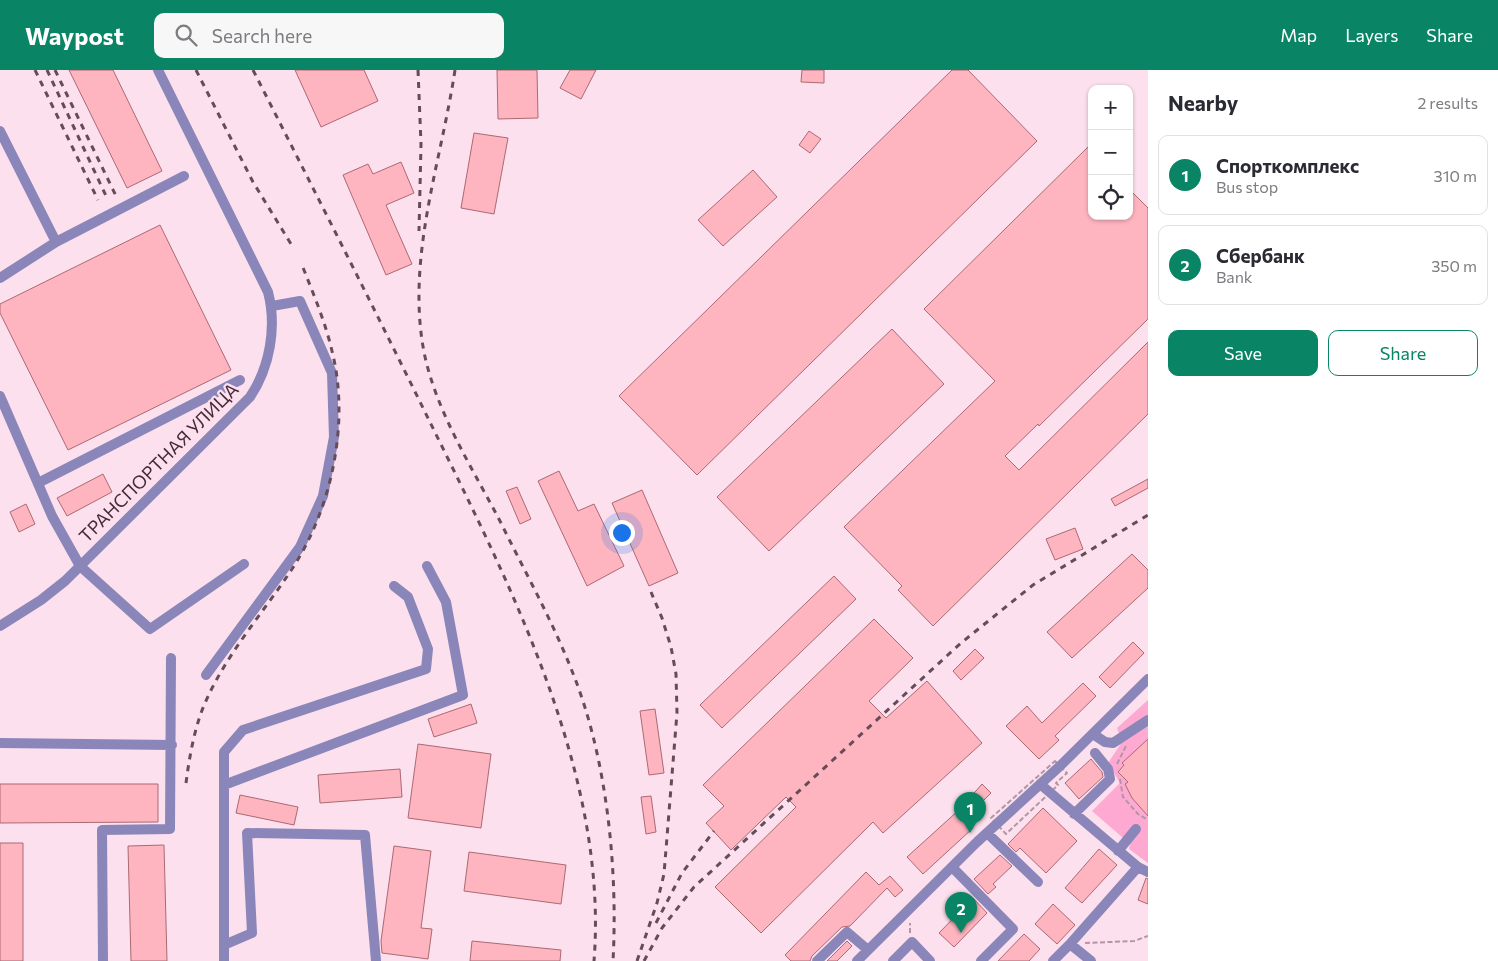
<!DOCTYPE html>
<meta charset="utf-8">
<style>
body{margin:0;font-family:Commissioner,sans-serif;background:#f7f7f7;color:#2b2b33}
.controls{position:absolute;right:15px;top:15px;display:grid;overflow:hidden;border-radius:10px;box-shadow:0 1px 4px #0004}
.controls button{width:45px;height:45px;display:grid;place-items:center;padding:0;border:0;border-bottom:1px solid #e1e1e2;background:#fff;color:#2b2b33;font:25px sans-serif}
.you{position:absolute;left:621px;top:462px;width:18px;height:18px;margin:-12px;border:4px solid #fff;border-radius:50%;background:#1a73e8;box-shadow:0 0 0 8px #1a73e833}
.badge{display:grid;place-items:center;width:32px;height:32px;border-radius:50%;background:#098566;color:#fff;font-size:16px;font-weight:700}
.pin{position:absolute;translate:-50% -41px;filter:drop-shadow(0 1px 2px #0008)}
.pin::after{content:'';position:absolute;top:26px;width:18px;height:15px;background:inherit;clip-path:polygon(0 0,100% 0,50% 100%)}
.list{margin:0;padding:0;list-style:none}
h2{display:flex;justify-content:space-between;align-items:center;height:65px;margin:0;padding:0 20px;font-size:21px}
h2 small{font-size:16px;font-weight:400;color:#7c7c81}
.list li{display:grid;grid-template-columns:32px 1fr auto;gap:15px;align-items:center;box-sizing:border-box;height:80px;margin:0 10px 10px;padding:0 10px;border:1px solid #e1e1e2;border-radius:10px}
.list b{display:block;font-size:19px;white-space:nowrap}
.list p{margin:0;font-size:16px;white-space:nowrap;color:#7c7c81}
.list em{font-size:16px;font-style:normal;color:#7c7c81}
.actions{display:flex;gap:10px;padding:15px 20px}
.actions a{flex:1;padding:11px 0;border:1px solid #098566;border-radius:10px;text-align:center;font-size:18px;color:#098566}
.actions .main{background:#098566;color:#fff}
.icon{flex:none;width:28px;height:28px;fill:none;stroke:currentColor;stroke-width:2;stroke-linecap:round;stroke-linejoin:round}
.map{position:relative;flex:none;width:1148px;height:891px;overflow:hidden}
header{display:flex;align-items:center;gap:30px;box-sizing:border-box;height:70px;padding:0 25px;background:#098566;color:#fff}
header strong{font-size:24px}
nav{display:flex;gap:28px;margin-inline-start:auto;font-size:18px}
.search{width:350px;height:45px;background:#f7f7f7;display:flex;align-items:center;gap:12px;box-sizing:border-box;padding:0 18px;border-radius:10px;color:#7c7c81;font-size:19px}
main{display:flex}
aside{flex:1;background:#fff}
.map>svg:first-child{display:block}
.green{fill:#fda9d2}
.building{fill:#feb5c0;stroke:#ab6974}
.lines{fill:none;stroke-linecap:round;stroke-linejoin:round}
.path{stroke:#b296a3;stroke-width:2;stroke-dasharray:5 2.5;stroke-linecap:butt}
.minor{stroke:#8b86ba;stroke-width:10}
.rail{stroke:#664c59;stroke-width:3;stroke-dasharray:6 6;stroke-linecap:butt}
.labels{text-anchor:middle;stroke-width:4.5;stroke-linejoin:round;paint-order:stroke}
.street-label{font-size:18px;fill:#452b38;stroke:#fce0ed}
</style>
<header>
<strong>Waypost</strong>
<div class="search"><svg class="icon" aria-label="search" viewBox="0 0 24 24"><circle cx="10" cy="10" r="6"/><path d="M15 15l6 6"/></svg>Search here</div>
<nav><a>Map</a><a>Layers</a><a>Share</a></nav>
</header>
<main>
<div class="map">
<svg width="1148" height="891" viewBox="0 0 1148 891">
<rect width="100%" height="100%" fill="#fce0ed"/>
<!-- green -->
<path class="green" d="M1148,630V793L1129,779L1130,774L1092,741L1120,713L1108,693L1122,672L1117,658Z"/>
<!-- building -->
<path class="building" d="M69,0H113L162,101L127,118Z
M295,0H364L378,31L321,57Z
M497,0H537L538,48L498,49Z
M570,0H596L581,29L560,18Z
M802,0H824V13L801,12Z
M952,0H968L1037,71L697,405L619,326Z
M809,61L821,69L810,83L799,75Z
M474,63L508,68L494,144L461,138Z
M1088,77L1092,81V146H1129V119L1148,138V249L1039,356L1038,354L1005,386L1019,400L1148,272V344L933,556L898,520L902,516L844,457L995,311L924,239Z
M401,92L414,123L386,135L412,194L386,205L343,105L368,94L373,104Z
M753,100L777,127L723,176L698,150Z
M160,155L231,300L68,380L0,243V234Z
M892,259L944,314L769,481L717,427Z
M559,401L578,441L594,434L624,496L587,516L538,411Z
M103,404L112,422L67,446L57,428Z
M1148,409V418L1115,436L1111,429Z
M517,417L531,449L520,454L506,421Z
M642,420L678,503L649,516L612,433Z
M26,434L35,454L19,462L10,442Z
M1075,458L1083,479L1055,490L1046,469Z
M1132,484L1148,500V518L1072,588L1047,562Z
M834,506L856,529L722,658L700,635Z
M874,549L913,588L869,631L886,648L927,611L982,673L883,763L873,752L761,863L715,817L796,737L786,727L731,780L706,753L724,736L703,715Z
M1133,572L1144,583L1110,618L1099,607Z
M975,579L984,588L961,610L953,601Z
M1083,613L1096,626L1055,666L1059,670L1039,689L1006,656L1027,636L1042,653Z
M471,634L477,653L434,667L428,649Z
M655,639L664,703L649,705L640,641Z
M1148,669V746L1132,728L1125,714L1128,712L1118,702L1124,695L1122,693Z
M418,674L491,684L481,758L408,748Z
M1091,689L1102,702L1103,707L1079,729L1065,713Z
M400,699L402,727L320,733L318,705Z
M0,714H158V752L0,753Z
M982,714L991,723L965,749L973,758L923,804L907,787L960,739Z
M240,725L298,737L294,755L236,743Z
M651,726L656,762L646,764L641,727Z
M1043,738L1077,771L1046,803L1020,778L1016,782L1008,774Z
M0,773H23V891H0Z
M164,775L167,891H131L128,776Z
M394,776L431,781L421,858L432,859L428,889L382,883L381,871Z
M1099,779L1117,795L1082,833L1065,818Z
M469,782L566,795L561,834L464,821Z
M1000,785L1012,796L993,814L996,817L988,824L974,809Z
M866,802L879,815L890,806L903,820L895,827L887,818L850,856L842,857L812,886L810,891H791L785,885Z
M1146,808L1148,809V834L1138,830Z
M973,828L987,843L954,877L939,863Z
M1053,834L1075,855L1057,874L1035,854Z
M1024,864L1040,879L1029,891H998Z
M472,871L561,880L560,891H470Z
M847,871L852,876L837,891H827Z"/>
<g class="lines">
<!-- path -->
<path class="path" d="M1055,691L1067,703L1056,713L1058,715L1006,764L991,748Z
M1117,694L1126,676
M1120,709L1123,727L1138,744L1148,750
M910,863V853
M1085,873L1134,871L1148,866"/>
<!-- minor -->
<path class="minor" d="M0,61L56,172L0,208
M56,172L184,106
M0,326L52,446L80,496L150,559L244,494
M38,413L240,310
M0,556L41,530L65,511L250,327C270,297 277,257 268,222L158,0
M206,605L300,477L323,426L334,367L332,303L300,231L272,236
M1093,664L1105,672L1113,673L1148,650
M0,673L172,675
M1040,714L1138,797L1148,802
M224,715L463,625L446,532L427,496
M1074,744L1110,709L1108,699L1095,683
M987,763L1038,812
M1118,781L1136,759
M952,797L1013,859L981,891
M224,875L252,863L247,763L365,765L376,891
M103,891L102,760L170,759L171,588
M224,891V682L243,660L426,599L428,579L408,527L394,516
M817,891L847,862L868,880
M857,891L977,772L1060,696L1148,609
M893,891L912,872L930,891
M1053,891L1070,874
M1091,891L1070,874L1138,797"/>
<!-- rail -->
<path class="rail" d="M35,0L98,130
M47,0L107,128
M55,0L117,128
M196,0L253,112L291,174
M253,0C311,114 369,228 425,342C506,507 609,702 594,891
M418,0L421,74L419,161
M455,0C441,93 406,188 424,282C436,342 473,399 501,453C525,502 552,550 572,601C607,687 618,799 613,891
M186,713C189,690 193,666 201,643C221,590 261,546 292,499C332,438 350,352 332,281C325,251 313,223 302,195
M656,853L682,803L714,761
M637,891L657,833L664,804L677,643L676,604L671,577L662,548L651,522
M644,891L662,858L694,817L961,573L1033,515L1148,445"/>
</g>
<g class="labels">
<!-- street labels -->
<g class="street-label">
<text transform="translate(159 393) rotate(-45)" y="6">ТРАНСПОРТНАЯ УЛИЦА</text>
</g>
</g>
</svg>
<div class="controls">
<button>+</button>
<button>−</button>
<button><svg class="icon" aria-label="locate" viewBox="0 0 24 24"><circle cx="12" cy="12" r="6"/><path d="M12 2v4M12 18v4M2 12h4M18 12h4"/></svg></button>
</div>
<div class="you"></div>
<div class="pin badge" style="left:970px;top:763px">1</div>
<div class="pin badge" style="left:961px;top:863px">2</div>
</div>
<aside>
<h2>Nearby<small>2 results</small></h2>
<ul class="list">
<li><span class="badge">1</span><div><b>Спорткомплекс</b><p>Bus stop</p></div><em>310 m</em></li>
<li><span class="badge">2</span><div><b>Сбербанк</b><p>Bank</p></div><em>350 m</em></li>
</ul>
<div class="actions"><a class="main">Save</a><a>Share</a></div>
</aside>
</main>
